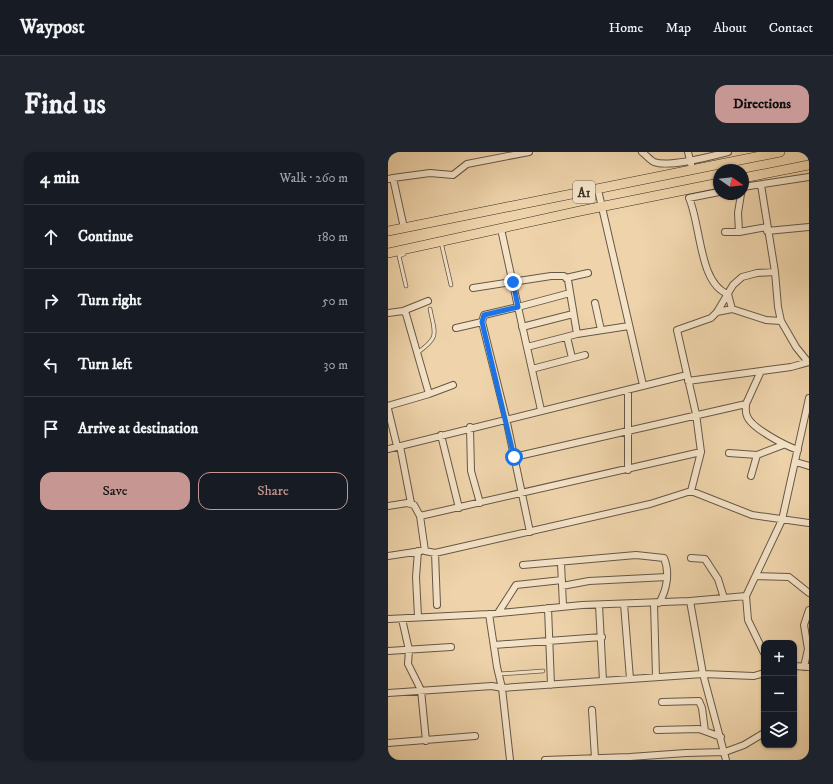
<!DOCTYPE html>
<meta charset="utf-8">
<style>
body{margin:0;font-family:"IM FELL DW Pica",serif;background:#20242c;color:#f1f3f6}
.controls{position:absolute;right:12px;bottom:12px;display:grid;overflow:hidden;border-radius:8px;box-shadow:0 1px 3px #0004}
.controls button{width:36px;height:36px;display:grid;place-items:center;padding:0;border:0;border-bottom:1px solid #363941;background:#171b24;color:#f1f3f6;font:20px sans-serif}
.compass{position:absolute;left:325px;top:12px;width:36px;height:36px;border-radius:50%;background:#171b24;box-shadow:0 1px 3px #0004;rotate:104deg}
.stop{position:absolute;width:12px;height:12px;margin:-9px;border:3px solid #1a73e8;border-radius:50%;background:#fff}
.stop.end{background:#1a73e8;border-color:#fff;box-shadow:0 1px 4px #0008}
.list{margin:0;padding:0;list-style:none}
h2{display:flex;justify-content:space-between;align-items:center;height:52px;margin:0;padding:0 16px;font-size:17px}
h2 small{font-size:13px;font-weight:400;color:#9ea1a6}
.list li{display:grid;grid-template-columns:26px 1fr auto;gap:12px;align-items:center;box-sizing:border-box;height:64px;padding:0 16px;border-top:1px solid #363941}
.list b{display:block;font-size:15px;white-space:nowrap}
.list em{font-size:13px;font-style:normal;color:#9ea1a6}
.actions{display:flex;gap:8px;padding:12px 16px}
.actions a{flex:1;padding:9px 0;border:1px solid #c59692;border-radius:12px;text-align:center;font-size:14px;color:#c59692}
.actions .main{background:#c59692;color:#111}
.icon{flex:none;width:22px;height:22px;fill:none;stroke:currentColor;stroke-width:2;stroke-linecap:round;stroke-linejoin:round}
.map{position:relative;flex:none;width:421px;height:608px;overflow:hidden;border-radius:12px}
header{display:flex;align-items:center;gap:24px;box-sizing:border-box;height:56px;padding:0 20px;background:#171b24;border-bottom:1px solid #363941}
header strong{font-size:19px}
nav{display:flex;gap:22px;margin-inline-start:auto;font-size:14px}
.intro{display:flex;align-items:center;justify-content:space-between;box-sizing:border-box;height:96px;padding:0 24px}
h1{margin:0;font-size:28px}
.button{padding:10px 18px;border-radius:12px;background:#c59692;color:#111;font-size:14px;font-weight:700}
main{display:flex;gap:24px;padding:0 24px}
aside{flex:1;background:#171b24;border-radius:12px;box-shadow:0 1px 3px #0004}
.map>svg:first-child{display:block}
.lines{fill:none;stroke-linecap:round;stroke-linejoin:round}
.service-casing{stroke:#655846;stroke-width:4.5}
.minor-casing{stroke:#655846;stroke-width:8}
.primary-casing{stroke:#372f25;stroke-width:10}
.service{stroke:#f5e3c8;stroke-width:3}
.minor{stroke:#f5e3c8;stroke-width:6}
.primary{stroke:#efd4ab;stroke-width:9}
.route{stroke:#1a73e8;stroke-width:5}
.labels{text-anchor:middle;stroke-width:4;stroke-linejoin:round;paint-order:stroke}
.shield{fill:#f5e3c8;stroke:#706556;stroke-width:1}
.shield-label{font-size:13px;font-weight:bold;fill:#372f25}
</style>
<header>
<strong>Waypost</strong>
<nav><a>Home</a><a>Map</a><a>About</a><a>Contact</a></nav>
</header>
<div class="intro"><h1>Find us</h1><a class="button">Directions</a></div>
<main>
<aside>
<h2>4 min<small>Walk · 260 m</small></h2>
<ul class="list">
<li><svg class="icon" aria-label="ahead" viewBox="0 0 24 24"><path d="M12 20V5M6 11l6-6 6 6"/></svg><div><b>Continue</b></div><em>180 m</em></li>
<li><svg class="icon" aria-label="right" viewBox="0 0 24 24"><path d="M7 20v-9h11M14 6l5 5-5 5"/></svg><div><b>Turn right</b></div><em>50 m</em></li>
<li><svg class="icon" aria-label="left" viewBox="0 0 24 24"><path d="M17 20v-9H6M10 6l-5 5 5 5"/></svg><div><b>Turn left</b></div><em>30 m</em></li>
<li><svg class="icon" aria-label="arrive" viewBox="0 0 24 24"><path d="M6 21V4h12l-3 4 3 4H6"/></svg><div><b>Arrive at destination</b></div></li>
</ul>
<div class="actions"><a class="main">Save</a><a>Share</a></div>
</aside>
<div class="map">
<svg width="421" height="608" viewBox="0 0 421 608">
<rect width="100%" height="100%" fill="#efd4ab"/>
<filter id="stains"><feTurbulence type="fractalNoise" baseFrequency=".005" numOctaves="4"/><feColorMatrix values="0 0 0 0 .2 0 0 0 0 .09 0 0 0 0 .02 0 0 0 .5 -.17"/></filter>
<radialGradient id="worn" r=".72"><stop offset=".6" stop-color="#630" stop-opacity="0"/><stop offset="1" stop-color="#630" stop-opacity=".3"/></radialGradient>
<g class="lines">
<defs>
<path id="service" d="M53,90L63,133
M16,102L11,104L18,134
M29,201C52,185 47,182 42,157
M111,522L155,519"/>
<path id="minor" d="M254,0C258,3 262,8 266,10C281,16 324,4 340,0
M300,0L303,12
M5,26L42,21L65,23L79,12L141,0
M0,27L5,26L16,76
M373,33L387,120L390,155L393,169L408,195L420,210
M355,35L421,25
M210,38L255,233
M331,40L301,46C313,73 311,132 340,142L344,157
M113,77L130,155L182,141
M379,79L421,75
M337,80H351L379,75
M351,80L350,61L353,42
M178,126L200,121
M85,136L163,124H176L180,128L189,182
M207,151L213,178
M15,159L40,149
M329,160L344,157L378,168L393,169
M0,161L15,159L18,162L41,242L0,254
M134,175L185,162
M68,176L94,170
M179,185L184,206
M139,195L189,182L241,174
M144,217L197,203
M300,229L373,219
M240,238V318
M41,242L65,233
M358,252C358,256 357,260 359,264C363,276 398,294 410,298
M0,257L9,294
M82,275L83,319L92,351
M53,283L71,356
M12,294L23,351
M0,297L299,223
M341,301L369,303L395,293
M126,305L358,252L373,219L403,215L421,210
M408,310L421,314
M363,324L369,303
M303,339L364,363L421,371
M0,354L19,351L26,353L32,364L37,399L47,401L262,352L303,339L313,300
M32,364L313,300L308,262L289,178L323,166L329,160L345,133L354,125L369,121L387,120
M142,380L118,266L94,170L96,163L130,155L153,258
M47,401L49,453
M0,404L33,399
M303,406L317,407L330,427L336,446
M173,411L175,454
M135,413L248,403L276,406C282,420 279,438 271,451
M369,424L401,425L421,441
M174,434L201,429L279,425
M358,444L360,468L376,501
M266,451L268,525
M236,452L242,527
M211,453L215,529
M160,456L163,533
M110,461L128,433L174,428
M101,462L109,515L114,536L122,608
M30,465L28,425L30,399
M0,467L101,462L194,453L302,449
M14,467L21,498L20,512L33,538L38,589
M106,493L214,485
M0,499L63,495
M406,514L421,515
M416,515L420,497L416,473L421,458
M0,541L104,534L114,536L315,522L366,524L376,521
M274,550L311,549L314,556L317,579
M204,558L207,606
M269,578L311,577L333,585
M0,591L87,584
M157,608L242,605L298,601L337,600L356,593L376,581
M338,608L315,522L302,449L358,444L394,368L421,246"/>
<path id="primary" d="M355,26L421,13
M0,79L392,0
M0,101L192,59L331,31"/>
</defs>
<!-- service casing -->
<use href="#service" class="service-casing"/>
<!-- minor casing -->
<use href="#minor" class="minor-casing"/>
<!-- primary casing -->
<use href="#primary" class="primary-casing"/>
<!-- service -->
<use href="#service" class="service"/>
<!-- minor -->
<use href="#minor" class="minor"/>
<!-- primary -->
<use href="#primary" class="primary"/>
</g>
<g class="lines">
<!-- route -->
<path class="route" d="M125,130L130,155L96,163L94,170L126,305"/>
</g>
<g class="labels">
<!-- shield labels -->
<rect class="shield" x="185" y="29" width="22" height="22" rx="3"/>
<g class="shield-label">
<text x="196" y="45">A1</text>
</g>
</g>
<rect width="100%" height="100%" filter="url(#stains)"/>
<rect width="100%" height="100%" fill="url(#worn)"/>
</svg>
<div class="controls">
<button>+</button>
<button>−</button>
<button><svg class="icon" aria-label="layers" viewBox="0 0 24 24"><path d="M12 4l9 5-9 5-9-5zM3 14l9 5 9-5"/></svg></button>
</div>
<svg class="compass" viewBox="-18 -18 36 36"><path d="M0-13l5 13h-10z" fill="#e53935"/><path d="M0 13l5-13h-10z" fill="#9ea1a6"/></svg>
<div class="stop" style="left:126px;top:305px"></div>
<div class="stop end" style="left:125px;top:130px"></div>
</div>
</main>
